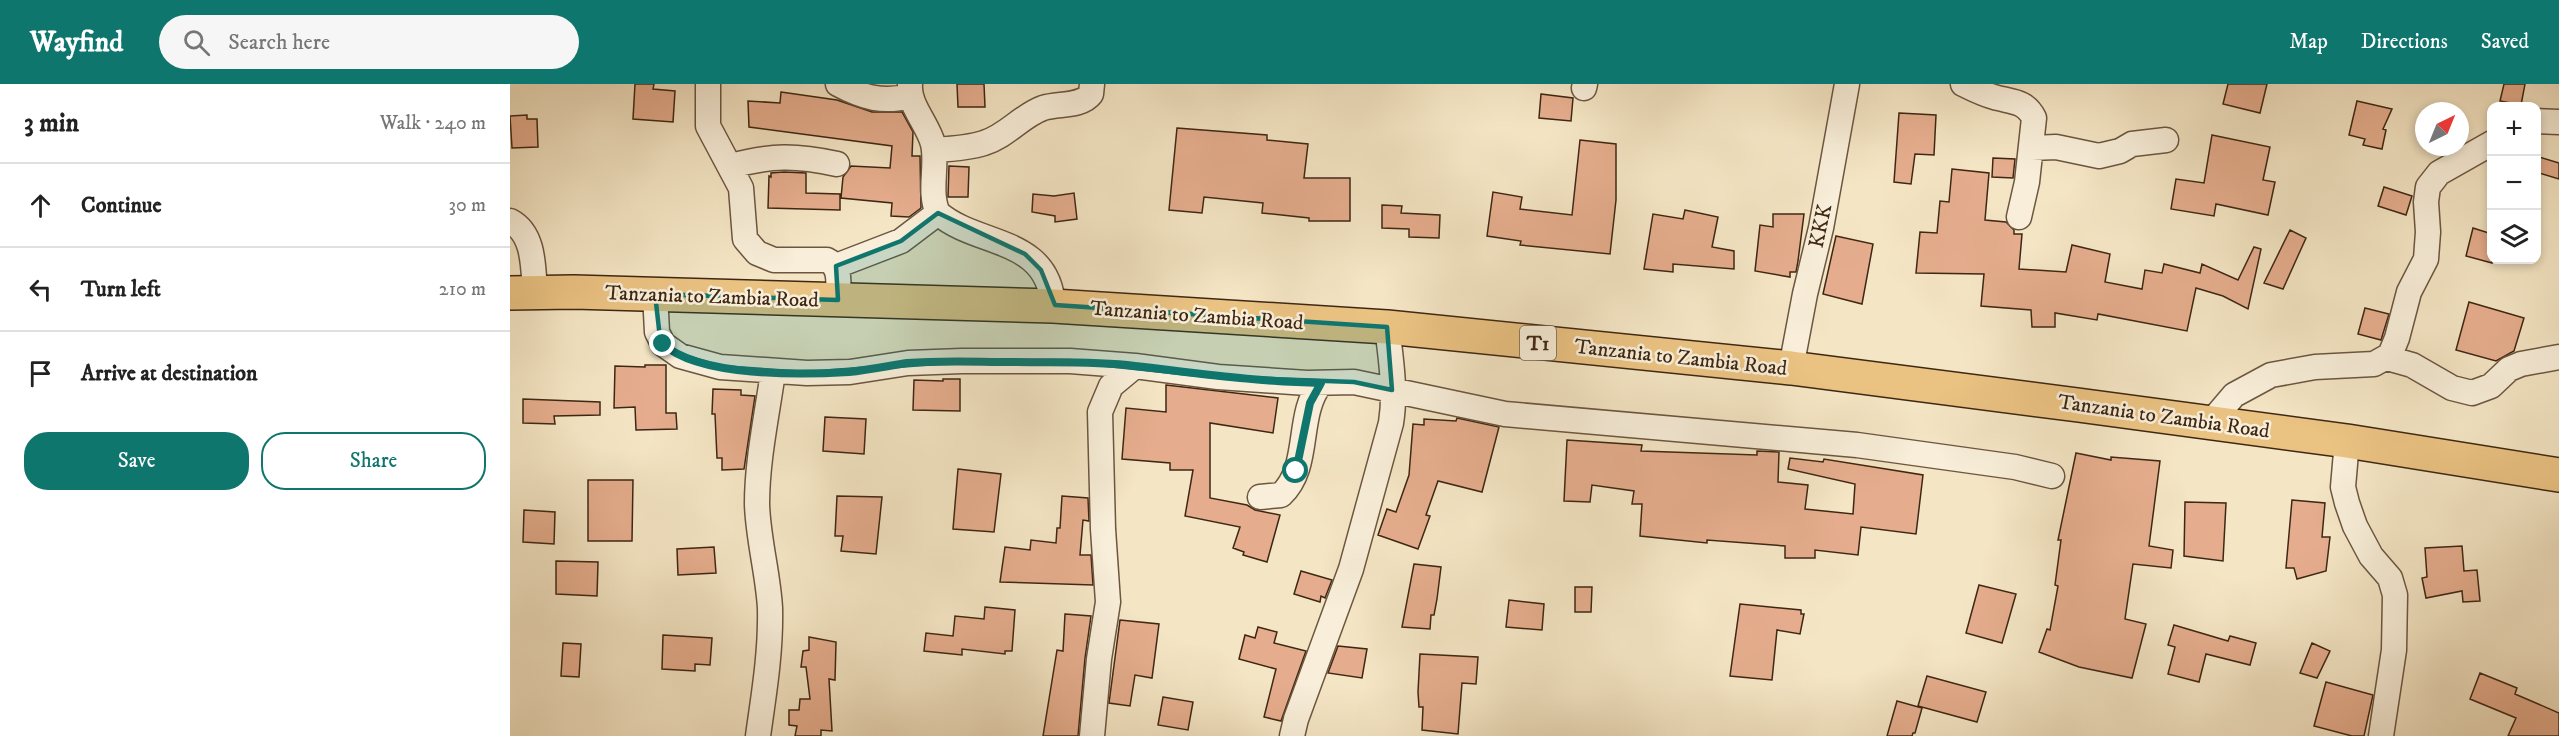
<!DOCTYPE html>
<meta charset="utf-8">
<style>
body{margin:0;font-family:"IM FELL DW Pica",serif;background:#f6f6f6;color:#222}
.controls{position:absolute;right:18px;top:18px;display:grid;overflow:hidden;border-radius:12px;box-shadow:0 3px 9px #0003}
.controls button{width:54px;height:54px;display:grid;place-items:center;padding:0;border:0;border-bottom:2px solid #e0e0e0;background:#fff;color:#222;font:30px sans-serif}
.compass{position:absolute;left:1905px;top:18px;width:54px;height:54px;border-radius:50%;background:#fff;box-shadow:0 3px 9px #0003;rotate:43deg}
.stop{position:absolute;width:18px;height:18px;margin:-14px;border:4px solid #0f766e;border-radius:50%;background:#fff}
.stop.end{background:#0f766e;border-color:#fff;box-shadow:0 2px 6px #0008}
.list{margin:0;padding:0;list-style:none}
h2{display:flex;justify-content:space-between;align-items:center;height:78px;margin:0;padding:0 24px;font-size:26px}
h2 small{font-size:20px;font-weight:400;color:#767676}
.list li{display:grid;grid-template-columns:39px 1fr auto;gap:18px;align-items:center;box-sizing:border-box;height:84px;padding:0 24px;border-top:2px solid #e0e0e0}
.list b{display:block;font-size:22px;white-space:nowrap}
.list em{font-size:20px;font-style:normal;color:#767676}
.actions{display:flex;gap:12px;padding:18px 24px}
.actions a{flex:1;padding:14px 0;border:2px solid #0f766e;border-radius:24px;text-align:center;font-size:21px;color:#0f766e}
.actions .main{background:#0f766e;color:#fff}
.icon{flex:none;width:33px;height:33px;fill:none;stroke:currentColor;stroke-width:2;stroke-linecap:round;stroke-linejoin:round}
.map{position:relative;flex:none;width:2049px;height:652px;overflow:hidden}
header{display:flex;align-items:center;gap:36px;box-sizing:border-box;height:84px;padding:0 30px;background:#0f766e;color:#fff}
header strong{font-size:28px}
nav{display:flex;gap:33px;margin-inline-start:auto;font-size:21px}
.search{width:420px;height:54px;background:#f6f6f6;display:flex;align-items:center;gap:15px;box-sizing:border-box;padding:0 21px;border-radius:33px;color:#767676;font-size:22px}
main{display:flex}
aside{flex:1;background:#fff}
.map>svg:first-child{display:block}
.building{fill:#e5ad8d;stroke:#3e2714;stroke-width:1.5}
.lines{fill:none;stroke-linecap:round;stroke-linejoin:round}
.minor-casing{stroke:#6c5640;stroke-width:27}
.trunk-casing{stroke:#3e2714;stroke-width:36}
.minor{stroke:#f8eed9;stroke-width:24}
.trunk{stroke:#eac282;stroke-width:33}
.route{stroke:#0f766e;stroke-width:8}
.marked{fill:#0f766e;fill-opacity:0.2;stroke:#0f766e;stroke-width:4.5;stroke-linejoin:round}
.labels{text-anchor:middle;stroke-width:5;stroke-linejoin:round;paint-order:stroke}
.shield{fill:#f8eed9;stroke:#76634f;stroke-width:1.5}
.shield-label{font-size:20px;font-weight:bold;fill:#3e2714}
.street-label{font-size:21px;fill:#3e2714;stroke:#f8eed9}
</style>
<header>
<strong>Wayfind</strong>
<div class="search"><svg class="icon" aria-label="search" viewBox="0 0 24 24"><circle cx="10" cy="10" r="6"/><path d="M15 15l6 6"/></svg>Search here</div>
<nav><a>Map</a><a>Directions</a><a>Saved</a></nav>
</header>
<main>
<aside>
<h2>3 min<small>Walk · 240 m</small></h2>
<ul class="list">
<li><svg class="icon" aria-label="ahead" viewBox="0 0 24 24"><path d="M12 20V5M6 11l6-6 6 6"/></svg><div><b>Continue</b></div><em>30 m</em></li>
<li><svg class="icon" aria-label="left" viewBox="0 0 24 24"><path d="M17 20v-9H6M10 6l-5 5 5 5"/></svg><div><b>Turn left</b></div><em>210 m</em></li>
<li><svg class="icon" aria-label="arrive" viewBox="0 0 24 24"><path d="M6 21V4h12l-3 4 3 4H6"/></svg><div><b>Arrive at destination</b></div></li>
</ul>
<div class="actions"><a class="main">Save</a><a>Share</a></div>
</aside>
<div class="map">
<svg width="2049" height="652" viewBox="0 0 2049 652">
<rect width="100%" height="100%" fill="#f4e5c4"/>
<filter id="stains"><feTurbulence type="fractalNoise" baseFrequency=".00333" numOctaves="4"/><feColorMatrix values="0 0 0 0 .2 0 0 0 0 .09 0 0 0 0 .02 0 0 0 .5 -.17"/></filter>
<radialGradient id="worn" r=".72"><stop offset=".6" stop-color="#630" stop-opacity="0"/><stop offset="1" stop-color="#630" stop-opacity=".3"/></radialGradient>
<!-- building -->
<path class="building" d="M125,0H144L143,5L165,7L163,38L123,35Z
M447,0H474L475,23H448Z
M1718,0H1757L1750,29L1713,20Z
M1994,0H2015L2011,21L1990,17Z
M271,8L327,16L362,28H392L403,48L402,72H410L411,124L399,133L381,132L382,119L331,114L333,93L341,82L380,84L382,62L239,43L238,17L270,19Z
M1031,10L1063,14L1061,37L1029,34Z
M1847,17L1882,25L1873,45L1876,46L1872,65L1853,61L1855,55L1839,51Z
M1389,29L1426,31L1424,71L1405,70L1401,100L1384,98Z
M17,31V35H27L28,63L2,64L0,32Z
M667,44L757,51V56L798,60L794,94H840V137H799V134L752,129L753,119L694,113L692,129L659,126Z
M1702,51L1760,63L1753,96L1765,98L1758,131L1706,120L1704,132L1661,125L1666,95L1694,99Z
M1070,56L1106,60V116L1100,170L1010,161L1011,157L977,152L983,108L1012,113L1010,125L1062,131Z
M2026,72L2049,79V95L2026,88Z
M1483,74L1505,75L1503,94L1482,93Z
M439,82L459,83L458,113H438Z
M1442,85L1479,89L1475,136L1496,138L1504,146V150H1512L1509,185L1556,188L1562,161L1600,170L1595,198L1632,205L1635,186L1652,189L1654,180L1690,189L1692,180L1728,196L1744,163L1751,165L1738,225L1713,212L1686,204L1677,247L1588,230L1587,236L1545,229V243H1522L1521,226L1471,222L1474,190L1406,189L1410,148L1427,149L1430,117L1439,118Z
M274,88L296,89V109L330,110V126L258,124L259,92L261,93V89Z
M1874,103L1902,112L1896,131L1868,122Z
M564,109L567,135L545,138V132L522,128L523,110L544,112Z
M872,121L892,122L891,129L930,131L929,154L899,153V145L872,144Z
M1175,126L1208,133L1202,163L1224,167V185L1163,180V188L1134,185L1143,130L1173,135Z
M1263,130H1294L1288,177L1286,188H1280V193L1245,187L1250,141L1263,143Z
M1963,144L1982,150V179L1956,172Z
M1780,146L1796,154L1773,205L1754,199Z
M1326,152L1363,160L1352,220L1313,210Z
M1959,218L2014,234L2004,267L1986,277L1946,266Z
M1855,224L1879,230L1871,256L1848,250Z
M135,281H156V329H166L167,345L126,346L125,323L104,324L105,282L135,283Z
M433,295H450V327L403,326L404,296L433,297Z
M656,301L768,314L763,349L700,339V414L737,421L745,426L770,431L757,478L733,471L734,468L723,464L730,443L675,432L683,386H660V379L612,375L616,324L656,328Z
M203,305L231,306V311L245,312L234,385L212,386V374H207L205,330H202Z
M13,315L90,318V331L44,332L45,340L13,339Z
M315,333L356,335L354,370L313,367Z
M947,334L989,343L972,408L928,397L916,431L920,432L908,465L868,451L877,425L886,428L899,391L903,340L914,341V335L946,337Z
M1057,356L1132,361L1131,367L1247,371V367L1269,368L1268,398L1298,401L1295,425L1343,430L1345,400L1278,385L1280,374L1313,378L1314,375L1413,391L1406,450L1351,443L1348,471L1305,466V474H1275V462L1197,456V459L1130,452L1132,420H1122L1124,407L1082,401L1080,418L1054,417Z
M1566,369L1601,376V373L1650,377L1639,462L1663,466L1661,484L1623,480L1615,535L1636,540L1622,594L1569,583L1529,568L1537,545L1540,546L1548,502L1545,501L1551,456H1548Z
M448,385L491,390L484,448L443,445Z
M78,396H123L122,457H78Z
M327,412L372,413L366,470L331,467L333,452H325Z
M552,412L578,414L579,437L573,436L570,471H581L583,501L490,498L495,463L520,466L521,456L546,459L547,444H550Z
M1782,416L1815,419L1812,453H1820L1816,487L1787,495L1784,484H1776Z
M1675,418L1716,419L1713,477L1674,472Z
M14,426L45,428L44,460L13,458Z
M1952,462L1954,487L1967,486L1970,517L1953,518L1952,507L1916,514L1912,494L1917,493L1915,464Z
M204,463L206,489L168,491L167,465Z
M46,477L88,478L87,512L46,510Z
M904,480L931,483L927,515L924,531H921L920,545L892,543Z
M791,487L822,496L815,514L811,512L810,518L784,510Z
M1469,501L1506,510L1492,559L1456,549Z
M1065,503H1082L1081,528H1065Z
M999,516L1034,520L1032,546L996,543Z
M1230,520L1291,526V530H1294L1290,550L1267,546L1262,596L1220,592Z
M475,523L505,526L502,567H495V570L452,565V571L414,567L416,549L443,552L445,532L474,535Z
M555,530L581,532L575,574L568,652H533L547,566L553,567Z
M610,536L649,540L642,594L625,591L620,622L599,619Z
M1664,541L1718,557L1720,552L1746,559L1740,581L1696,570L1689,598L1658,590L1665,563L1658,561Z
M748,543L767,548L764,559L796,567L771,637L754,633L766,585L729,575L735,551L745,554Z
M153,551L202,554L200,581L185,580V587L152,585Z
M299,553L326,558L325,596L319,595L322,647L311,646V652H285L287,642L279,641V626H289L290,615H300L296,583H291L293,567L299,566Z
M53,559L71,560L69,593L51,592Z
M1802,559L1820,567L1807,594L1790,589Z
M828,562L857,565L852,594L818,589Z
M910,570L968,573L966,600L952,599L948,650L912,646L913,623H909L908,608Z
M1970,589L2007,604L2005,610L2049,629V652H1998L2006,634L1960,615Z
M1417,592L1476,608L1467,638L1408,622Z
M1816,598L1863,611L1854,652H1842L1804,642Z
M653,613L683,618L678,646L648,641Z
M1387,617L1412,624L1405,649H1403L1402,652H1377Z"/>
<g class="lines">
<defs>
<path id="minor" d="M198,0V42L231,104L235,155L247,169L264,176H317C332,183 328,201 328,216
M328,0C354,14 373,19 401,12
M400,0C398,21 418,40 423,60C428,82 418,108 428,129C467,163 539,152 543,222
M1453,0C1463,5 1473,10 1484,13C1501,18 1515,16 1524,34L1517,98L1509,133
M1074,4L1075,0
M2026,37L2049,38
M1521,64L1546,63L1589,72L1610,67L1622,60L1656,56
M424,66C440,65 459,64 474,59C497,52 511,32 533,24C548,19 571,23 581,10L582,0
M221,82C261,71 286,71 327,80
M0,137C25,150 23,184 25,209
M326,182L391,157L428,129
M145,210L147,248L153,260L170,272L210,283L297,289L340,288L398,279L452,277H560L625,282L708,293L797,299L844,298L995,330L1347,361L1505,383L1542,392
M1877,274L1902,281L1942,304L1962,309L1981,302L1999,285L2011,280L2049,273
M1281,284L1295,210L1311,144L1337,0
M1701,338L1724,311L1761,291L1805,283L1864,280L1880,271L1887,254L1899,208L1916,175L1918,148L1916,118L1918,103L1929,89L1982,59
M1837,357L1833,403L1837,419L1845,442L1861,472L1880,494L1885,511L1884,566L1871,652
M750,413L771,411C802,382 785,331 811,299
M248,652C254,609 261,568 260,524C258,489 248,455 247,420C247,376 257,331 263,288
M582,652L589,575L598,518L593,445L590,328L601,302L625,282
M782,652L786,635L841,485L881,339C886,308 881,275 877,243"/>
<path id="trunk" d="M0,209L64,208L543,222L877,243L1281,284L1568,321L1837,357L2049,391"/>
</defs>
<!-- minor casing -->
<use href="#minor" class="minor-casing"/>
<!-- trunk casing -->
<use href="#trunk" class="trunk-casing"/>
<!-- minor -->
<use href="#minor" class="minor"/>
<!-- trunk -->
<use href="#trunk" class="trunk"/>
</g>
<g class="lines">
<!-- route -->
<path class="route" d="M153,260C189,293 291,291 339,288C358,286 378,282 397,279C433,276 467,278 502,278C543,279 584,277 625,282C687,289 748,298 811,299L800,319L786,387"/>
</g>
<!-- marked area -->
<path class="marked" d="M428,129L515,170L531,186L545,221L877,243L882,306L844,298L708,293L560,277H452L297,289L210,283L164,269L150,254L145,210L328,216L326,182L391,157Z"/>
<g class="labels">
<!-- shield labels -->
<rect class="shield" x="1010" y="242" width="36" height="34" rx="4.5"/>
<g class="shield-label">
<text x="1028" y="266">T1</text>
</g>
<!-- street labels -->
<g class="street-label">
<text transform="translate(1310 142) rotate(-78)" y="7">KKK</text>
<text transform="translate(202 212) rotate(2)" y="7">Tanzania to Zambia Road</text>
<text transform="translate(687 231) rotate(4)" y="7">Tanzania to Zambia Road</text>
<text transform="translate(1171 273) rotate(6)" y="7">Tanzania to Zambia Road</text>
<text transform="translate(1654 332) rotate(8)" y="7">Tanzania to Zambia Road</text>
</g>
</g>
<rect width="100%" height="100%" filter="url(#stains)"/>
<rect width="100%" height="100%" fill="url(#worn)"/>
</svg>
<div class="controls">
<button>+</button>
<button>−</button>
<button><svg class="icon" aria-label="layers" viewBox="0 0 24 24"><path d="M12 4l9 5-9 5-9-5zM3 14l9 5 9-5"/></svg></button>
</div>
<svg class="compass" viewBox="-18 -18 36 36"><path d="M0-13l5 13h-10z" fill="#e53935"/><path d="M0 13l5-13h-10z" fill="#767676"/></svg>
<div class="stop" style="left:786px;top:387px"></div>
<div class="stop end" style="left:153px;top:260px"></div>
</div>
</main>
